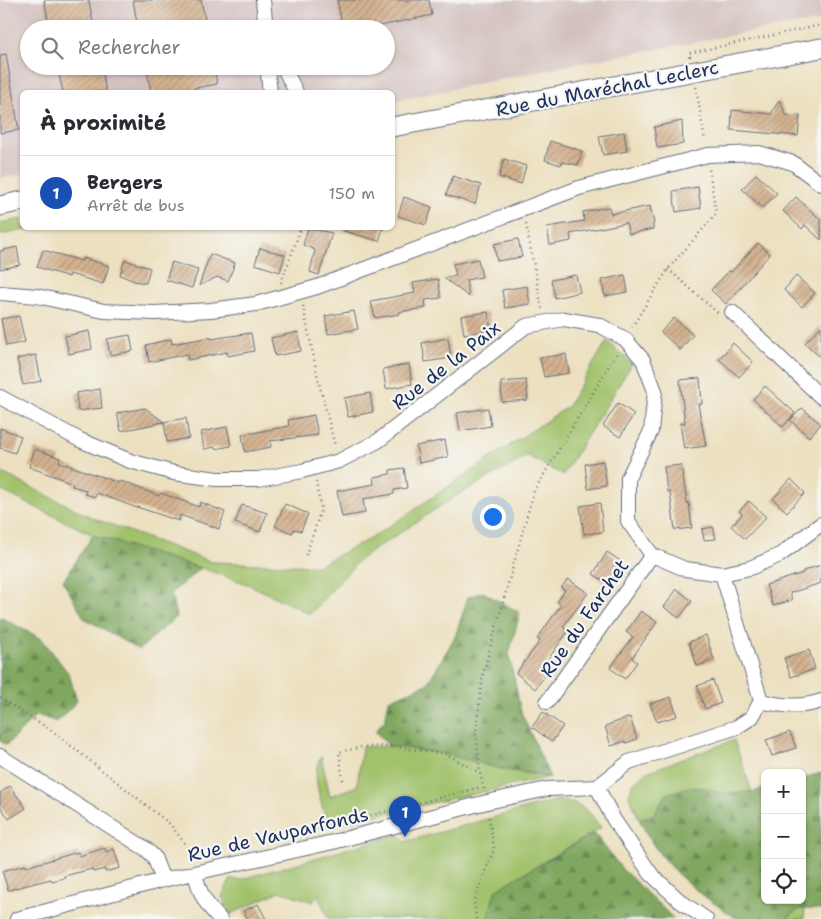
<!DOCTYPE html>
<html lang="fr">
<meta charset="utf-8">
<style>
body{margin:0;font-family:"Shantell Sans",sans-serif;background:#f7f7f7;color:#2b2b33}
.controls{position:absolute;right:15px;bottom:15px;display:grid;overflow:hidden;border-radius:8px;box-shadow:0 1px 4px #0004}
.controls button{width:45px;height:45px;display:grid;place-items:center;padding:0;border:0;border-bottom:1px solid #e1e1e2;background:#fff;color:#2b2b33;font:25px sans-serif}
.you{position:absolute;left:492px;top:516px;width:18px;height:18px;margin:-12px;border:4px solid #fff;border-radius:50%;background:#1a73e8;box-shadow:0 0 0 8px #1a73e833}
.badge{display:grid;place-items:center;width:32px;height:32px;border-radius:50%;background:#0b8043;color:#fff;font-size:16px;font-weight:700}
.pin{position:absolute;translate:-50% -41px;filter:drop-shadow(0 1px 2px #0008)}
.pin::after{content:'';position:absolute;top:26px;width:18px;height:15px;background:inherit;clip-path:polygon(0 0,100% 0,50% 100%)}
.list{margin:0;padding:0;list-style:none}
h2{display:flex;justify-content:space-between;align-items:center;height:65px;margin:0;padding:0 20px;font-size:21px}
h2 small{font-size:16px;font-weight:400;color:#7c7c81}
.list li{display:grid;grid-template-columns:32px 1fr auto;gap:15px;align-items:center;box-sizing:border-box;height:75px;padding:0 20px;border-top:1px solid #e1e1e2}
.list b{display:block;font-size:19px;white-space:nowrap}
.list p{margin:0;font-size:16px;white-space:nowrap;color:#7c7c81}
.list em{font-size:16px;font-style:normal;color:#7c7c81}
.icon{flex:none;width:28px;height:28px;fill:none;stroke:currentColor;stroke-width:2;stroke-linecap:round;stroke-linejoin:round}
.map{position:relative;flex:none;width:821px;height:919px;overflow:hidden}
.search{position:absolute;background:#fff;box-shadow:0 1px 4px #0004;left:20px;top:20px;width:375px;height:55px;display:flex;align-items:center;gap:12px;box-sizing:border-box;padding:0 18px;border-radius:28px;color:#7c7c81;font-size:19px}
.panel{position:absolute;background:#fff;box-shadow:0 1px 4px #0004;left:20px;top:90px;width:375px;height:140px;border-radius:8px}
.map>svg:first-child{display:block}
.industrial{fill:#d1bfbd;fill-rule:evenodd}
.green{fill:#a1c16a;stroke:#5e7864}
.forest{fill:url(#forest-firs);stroke:#4e6b5e}
.building{fill:url(#building-hatch)}
.lines{fill:none;stroke-linecap:round;stroke-linejoin:round}
.street-casing{stroke:#646d80;stroke-width:16}
.secondary-casing{stroke:#646d80;stroke-width:21}
.path{stroke:#646d80;stroke-width:2.5;stroke-dasharray:1 4;stroke-linecap:butt}
.street{stroke:#fff;stroke-width:14}
.secondary{stroke:#fff;stroke-width:19}
.labels{text-anchor:middle;stroke-width:4.5;stroke-linejoin:round;paint-order:stroke}
.street-label{font-size:19px;fill:#1b2f5e;stroke:#f6f6f2}
</style>
<div class="map">
<svg width="821" height="919" viewBox="0 0 821 919">
<defs>
<pattern id="forest-firs" width="22" height="20" patternUnits="userSpaceOnUse" patternTransform="scale(1.25)"><rect width="22" height="20" fill="#80a75e"/><path d="M5 1l3.5 6h-7zM16 11l3.5 6h-7z" fill="#688851"/></pattern>
<pattern id="building-hatch" width="6" height="6" patternUnits="userSpaceOnUse" patternTransform="scale(1.25)"><rect width="6" height="6" fill="#d5b390"/><path d="M-1 1l2-2M0 6l6-6M5 7l2-2" fill="none" stroke="#ac9279"/></pattern>
</defs>
<rect width="100%" height="100%" fill="#f6f6f2"/>
<filter id="ink" filterUnits="userSpaceOnUse"><feTurbulence type="fractalNoise" baseFrequency=".02" numOctaves="2"/><feDisplacementMap in="SourceGraphic" scale="10" xChannelSelector="R" yChannelSelector="G"/><feConvolveMatrix kernelMatrix="1 2 1 2 8 2 1 2 1" color-interpolation-filters="sRGB"/></filter>
<filter id="wash" filterUnits="userSpaceOnUse"><feTurbulence type="fractalNoise" baseFrequency=".0096" numOctaves="4" result="noise"/><feDisplacementMap in="SourceGraphic" scale="20" xChannelSelector="R" yChannelSelector="G"/><feGaussianBlur stdDeviation="1.12" result="paint"/><feColorMatrix in="noise" values="0 0 0 0 0 0 0 0 0 0 0 0 0 0 0 0 0 1.4 0 .05"/><feComposite in="paint" operator="in"/></filter>
<g filter="url(#wash)">
<rect width="100%" height="100%" fill="#ece0c0"/>
<!-- industrial -->
<path class="industrial" d="M0,0H821V21L772,28L580,63L393,101L392,92H22V175L0,178ZM29,29H386V66H29Z"/>
<!-- green -->
<path class="green" d="M22,219V228H37L0,235V223Z
M607,341L632,364L563,475L528,456L456,496L360,559L310,614L250,585L201,568L93,535L0,490V472L93,518L212,562L317,566L375,536L567,407Z
M734,740L752,792L720,793L706,788L667,794L653,815L639,819L629,795L633,783L647,772Z
M389,746L446,754L501,769L550,777L328,826C323,806 309,775 321,756L330,796L357,786L362,747Z
M557,800C582,802 588,809 601,828L496,890L487,919H329L319,899L320,892L313,902L280,891L229,915L222,896L231,879L239,880L399,834L404,842Z
M800,908L805,909L804,919H788L789,915Z"/>
<!-- forest -->
<path class="forest" d="M93,535L201,568L171,593L176,617L139,650L84,618L63,581Z
M483,592L520,613L509,654L521,712L550,777L501,769L446,754L389,746L375,731L385,720L389,700L427,684L455,637L468,597Z
M0,617L42,639L69,674L77,701L57,722L37,715L7,745L0,741Z
M821,773V910C808,909 795,906 788,919C774,919 754,919 741,919C731,917 723,909 715,904C680,879 658,859 639,819L653,815L667,794L688,787L706,788L720,793L752,792L765,788V900H802V778Z
M594,833L622,869L674,919H487L496,890Z"/>
<g id="blocks">
<!-- building -->
<path class="building" d="M44,0H89L94,29H50Z
M133,0H201L207,29H138Z
M337,0H429L432,15L366,29H343Z
M6,54L19,130L0,133V55Z
M57,66H101L106,92H63Z
M146,66H214L217,84L174,92H151Z
M779,100L786,115L800,116L798,136L731,130L732,110L771,114Z
M682,121L683,144L657,148L654,127Z
M624,132L627,151L603,155L599,136Z
M550,141L582,151L578,165L562,162L561,165L545,160Z
M504,159L526,166L521,184L499,177Z
M756,174L777,193L763,208L742,189Z
M453,176L481,185L475,204L446,195Z
M698,187L701,208L676,212L673,191Z
M404,197L432,207L426,225L398,216Z
M796,197L821,220V240L805,225L802,229L783,211Z
M650,206L654,223L653,224V229L629,234L626,223L570,234L571,241L550,245L547,227L584,221L583,212L609,207L611,214Z
M308,228L332,233L319,275L310,272L315,250L303,245Z
M344,228H383L379,241L344,231Z
M518,239L522,257L497,261L494,244Z
M758,243L770,254L726,304L711,290L729,271L731,272Z
M17,247L20,265L0,269V251Z
M260,248L285,255L280,272L255,264Z
M43,250L82,261L83,258L109,266L103,284L70,274L69,277L37,267Z
M210,254L235,263L228,281L217,277L199,286Z
M478,259L482,277L466,280L469,297L444,278L456,276L453,264Z
M125,260L150,268L146,283L134,281L120,275Z
M172,262L198,270L192,288L166,280Z
M576,275L580,292L555,298L551,280Z
M625,275L628,292L605,296L601,280Z
M796,276L815,293L802,307L784,290Z
M438,279L441,298L425,300L426,308L399,312L400,314L375,318L371,301L415,293L413,283Z
M527,286L530,304L505,308L502,290Z
M354,311L358,329L328,334L325,316Z
M488,312L491,330L464,334L461,316Z
M19,316L25,342L6,346L1,319Z
M674,318L693,335L680,350L661,332Z
M821,326V358L805,343Z
M89,331L92,349L69,354L65,336Z
M298,332L301,351L275,356L271,338Z
M251,333L254,351L228,356L227,352L188,360L187,354L149,362L146,345L171,339L172,344L211,337V339Z
M130,335L133,351L110,355L107,339Z
M448,338L451,358L425,362L422,343Z
M733,343L753,362L739,377L719,359Z
M566,354L569,373L544,377L540,358Z
M36,355L41,381L23,385L17,359Z
M409,364L412,384L386,389L383,369Z
M700,378L702,404H698L706,446L684,449L680,423H685L680,380Z
M526,380L528,400L502,402L501,382Z
M765,386L795,413L783,427L753,399Z
M100,389L102,408L78,411L76,393Z
M370,393L373,412L348,417L344,398Z
M618,403L634,414L620,437L603,426Z
M145,408L164,422L121,431L117,413Z
M488,408L491,426L460,431L457,413Z
M802,408L821,424L809,437L790,420Z
M314,415L318,435L270,441L271,447L245,452L242,435L289,426L288,420Z
M186,418L189,438L167,442L164,422Z
M227,427L231,446L215,449V447L204,449L201,432Z
M0,428L21,436L15,453L0,448Z
M445,440L448,457L419,463L416,446Z
M35,449L60,458L59,462L119,483L120,481L159,496L161,493L199,507L200,502L225,512L219,529L180,515L179,521L137,507V508L97,493L95,497L85,494L86,490L72,486L73,483L29,467Z
M603,461L607,486L588,489L585,464Z
M681,465L687,503H689L692,528L675,530L670,492H667L664,467Z
M404,468L407,488L394,490V494L363,499L365,513L342,517L337,491L375,484L374,477L390,474V470Z
M791,479L805,493L787,512L773,499Z
M749,501L766,517L745,539L731,526L742,514L739,511Z
M600,503L603,532L584,534L580,506Z
M285,504L308,514L301,531L294,529L292,533L275,526Z
M242,505L267,513L260,532L235,523Z
M713,527L716,539L704,540L702,529Z
M607,552L622,562L608,584L593,574Z
M821,565V583L790,593L792,600L773,606L766,585L803,573V571Z
M568,579L588,593L563,627L568,631L544,665L550,669L535,689L516,673L540,641L537,639L561,605L557,602L565,590L561,588Z
M677,589L692,601L679,618L664,607Z
M641,611L657,622L632,658L637,662L625,679L610,668L633,637L626,632Z
M706,635L714,660L697,666L689,642Z
M809,650L815,669L791,677L784,658Z
M713,680L721,703L705,709L697,686Z
M671,697L677,716L657,722L650,704Z
M543,712L563,726L552,742L532,727Z
M630,717L637,739L626,743L625,741L611,746L605,726Z
M790,732L796,748L772,756L766,740Z
M10,786L26,808L9,819L0,806V793Z
M105,848L106,852L114,849L120,868L105,872V869L93,872L92,869L64,876V878L52,881L51,879L8,890L2,871L25,865L26,867L78,852L79,856Z
M258,904L266,919H248L243,911Z"/>
</g>
</g>
<g filter="url(#ink)">
<use href="#blocks" fill-opacity="0" stroke="#646d80" stroke-width="1"/>
<g class="lines">
<defs>
<path id="street" d="M263,0L266,29
M267,66L270,92
M283,66L296,92
M0,293L37,296L104,311L155,313L211,310L256,304L317,287L579,188L708,155L759,153L793,163L821,184
M732,312L821,397
M0,397L80,440L130,461L174,473L217,479H258L302,471L339,461L378,441L526,326L564,319L599,325L625,339L643,360L655,391L651,431L628,478V521L652,555L685,569L722,574L750,568L780,555L821,524
M722,574L761,701
M761,701C781,706 802,708 821,701
M547,702L652,555
M0,756L146,849L154,857L163,880
M597,787L614,820L651,874L680,901L706,919
M195,873C200,895 205,903 220,919
M17,919L163,880L333,842L487,802L547,789L597,787L629,762L737,727L752,717L761,701"/>
<path id="secondary" d="M392,127L821,48
M0,206L22,201"/>
</defs>
<!-- street casing -->
<use href="#street" class="street-casing"/>
<!-- secondary casing -->
<use href="#secondary" class="secondary-casing"/>
<!-- path -->
<path class="path" d="M690,57L689,53L821,25
M696,87L705,141
M526,224L542,309
M668,269L719,314
M281,283L301,228
M303,306L319,383L335,446
M632,327L668,269L716,214L709,168
M306,555L321,510L316,482
M0,698L51,730L170,824L195,857
M343,780L339,752L362,747L389,746L446,754L480,773
M484,789L480,773L476,732L483,674L534,491L618,351
M298,834L481,787
M476,919L474,901L494,849L489,817"/>
<!-- street -->
<use href="#street" class="street"/>
<!-- secondary -->
<use href="#secondary" class="secondary"/>
</g>
</g>
<g class="labels">
<!-- street labels -->
<g class="street-label">
<text transform="translate(607 88) rotate(-11)" y="7">Rue du Maréchal Leclerc</text>
<text transform="translate(446 365) rotate(-38)" y="7">Rue de la Paix</text>
<text transform="translate(584 618) rotate(-55)" y="7">Rue du Farchet</text>
<text transform="translate(278 834) rotate(-13)" y="7">Rue de Vauparfonds</text>
</g>
</g>
</svg>
<div class="controls">
<button>+</button>
<button>−</button>
<button><svg class="icon" aria-label="locate" viewBox="0 0 24 24"><circle cx="12" cy="12" r="6"/><path d="M12 2v4M12 18v4M2 12h4M18 12h4"/></svg></button>
</div>
<div class="you"></div>
<div class="pin badge" style="left:405px;top:837px;background:#1a4fb4">1</div>
<div class="search"><svg class="icon" aria-label="search" viewBox="0 0 24 24"><circle cx="10" cy="10" r="6"/><path d="M15 15l6 6"/></svg>Rechercher</div>
<section class="panel">
<h2>À proximité<small></small></h2>
<ul class="list">
<li><span class="badge" style="background:#1a4fb4">1</span><div><b>Bergers</b><p>Arrêt de bus</p></div><em>150 m</em></li>
</ul>
</section>
</div>
